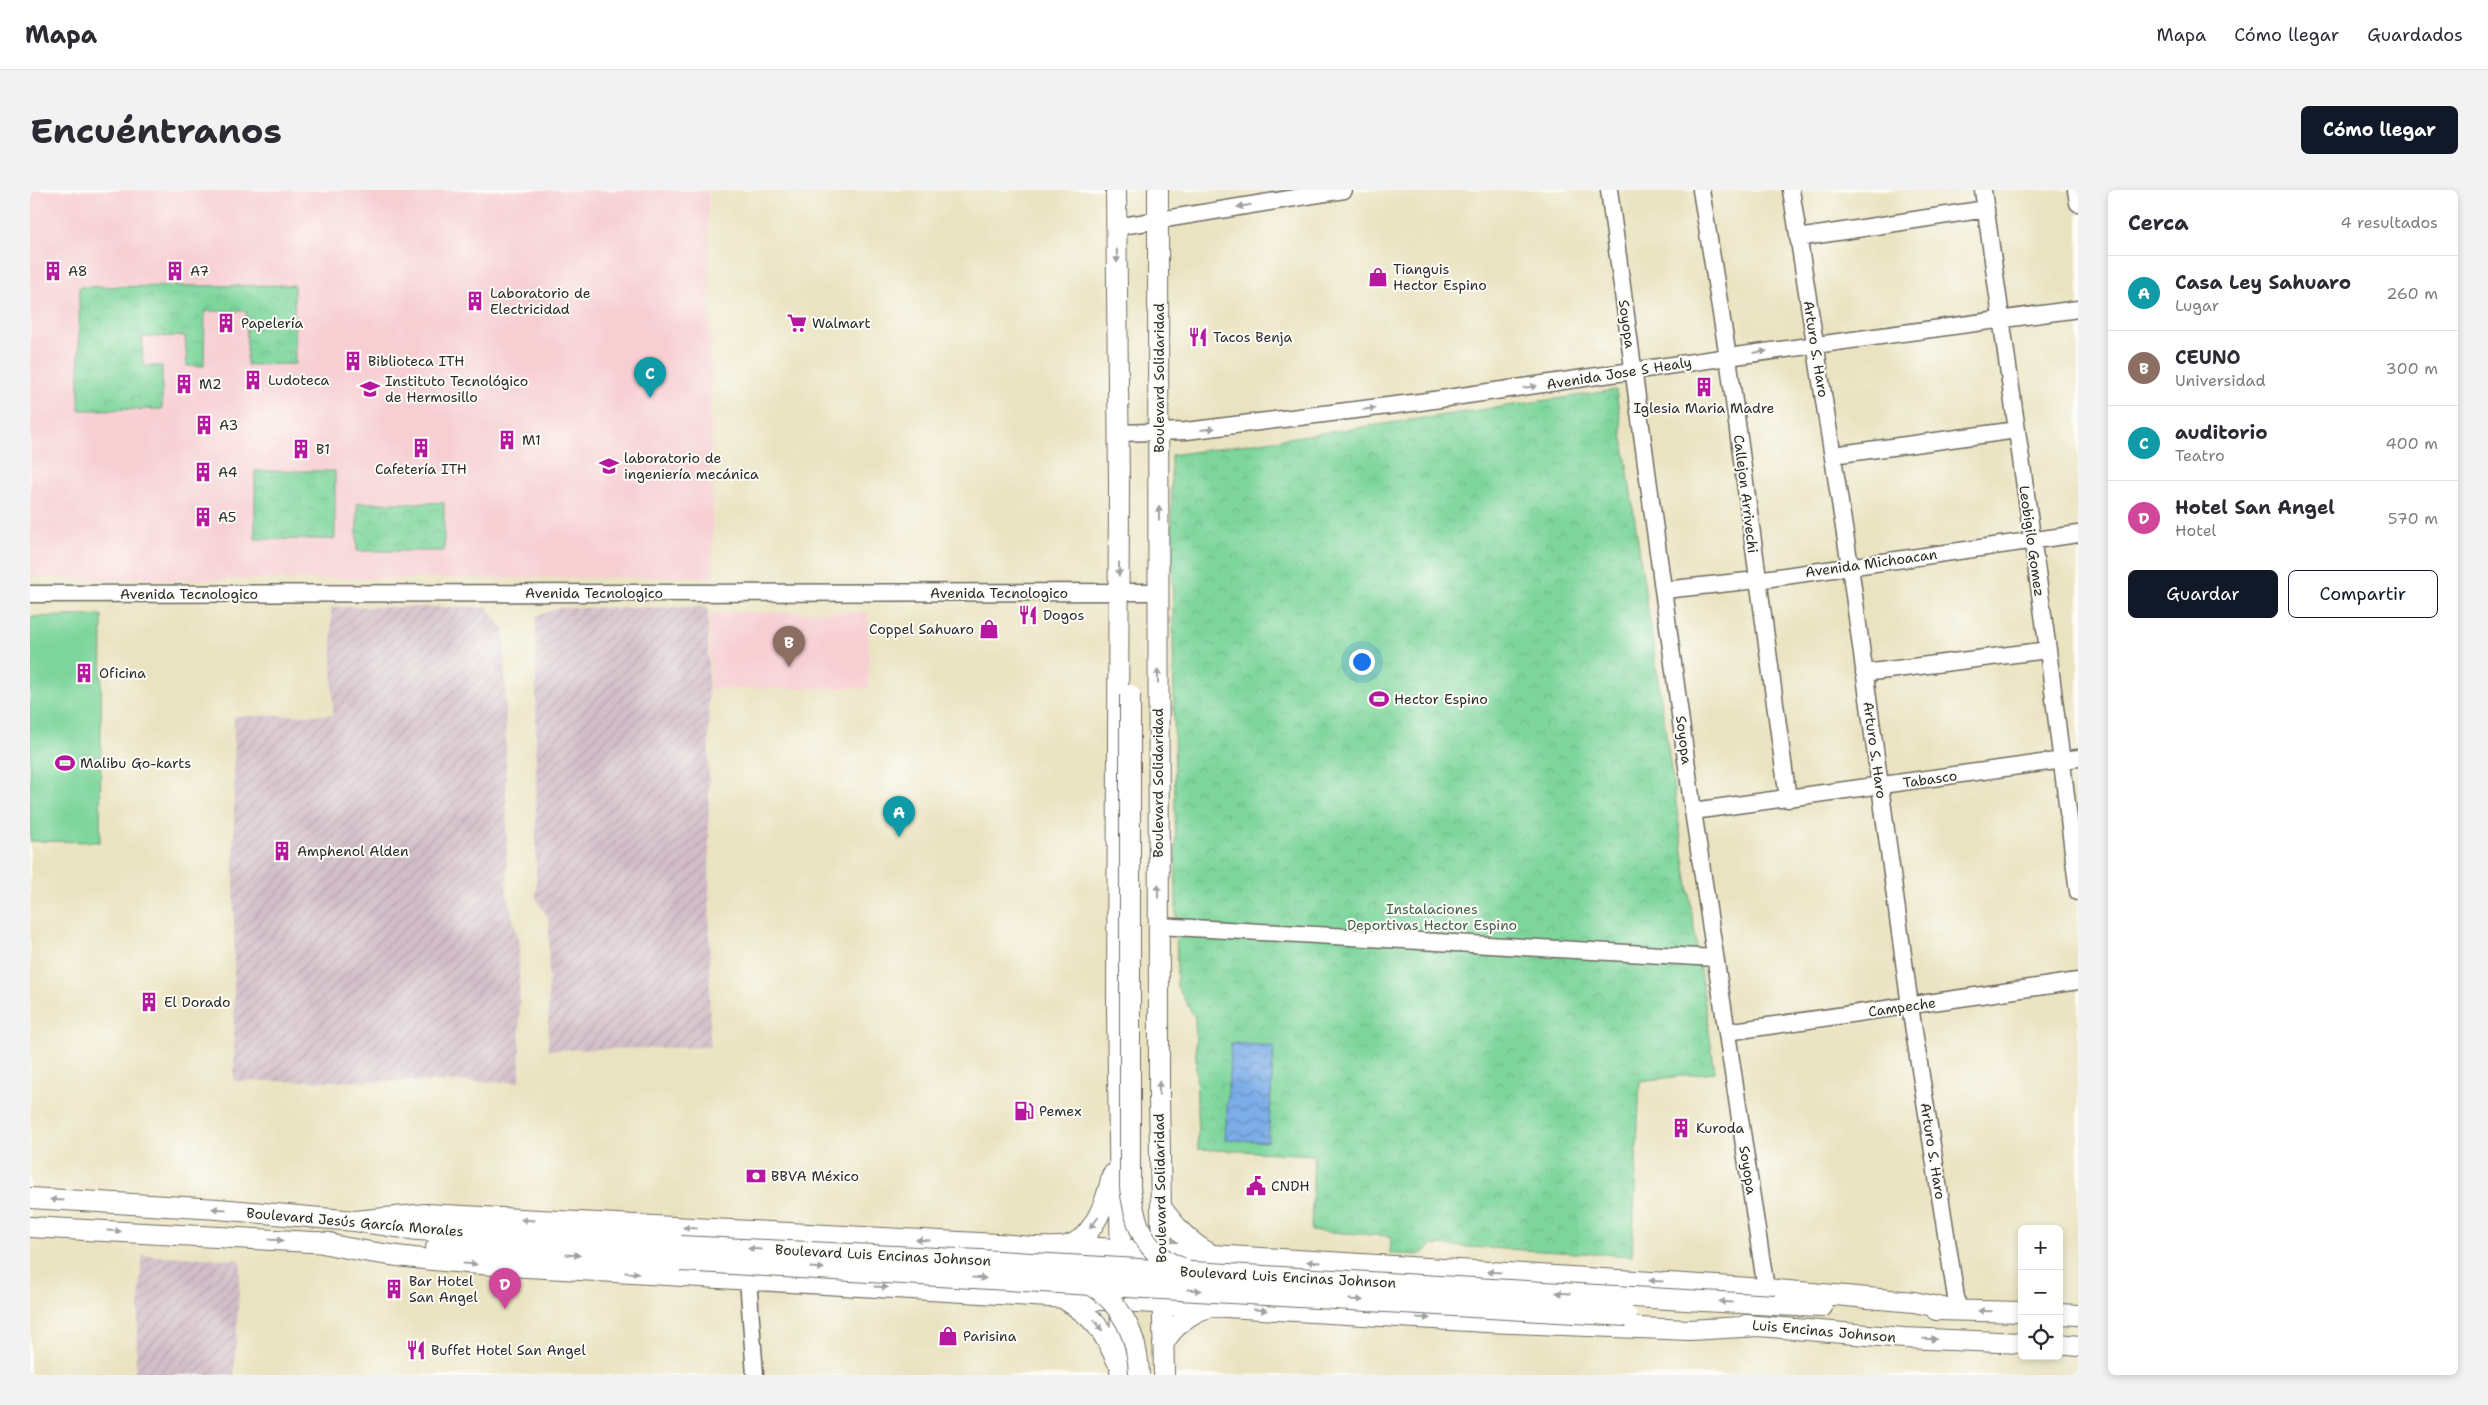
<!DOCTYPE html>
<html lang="es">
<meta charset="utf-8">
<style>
body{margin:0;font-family:"Shantell Sans",sans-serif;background:#f2f2f3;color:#2b2b33}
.controls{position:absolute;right:15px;bottom:15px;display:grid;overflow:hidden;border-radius:8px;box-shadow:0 2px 8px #0003}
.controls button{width:45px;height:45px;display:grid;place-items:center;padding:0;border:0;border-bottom:1px solid #e1e1e2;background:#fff;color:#2b2b33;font:25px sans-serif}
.you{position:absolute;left:1331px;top:471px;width:18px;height:18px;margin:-12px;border:4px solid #fff;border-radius:50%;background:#1a73e8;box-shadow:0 0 0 8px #1a73e833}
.badge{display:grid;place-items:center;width:32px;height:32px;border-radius:50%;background:#111827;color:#fff;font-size:16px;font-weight:700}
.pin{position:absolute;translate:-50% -41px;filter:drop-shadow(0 1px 2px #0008)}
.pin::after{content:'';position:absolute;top:26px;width:18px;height:15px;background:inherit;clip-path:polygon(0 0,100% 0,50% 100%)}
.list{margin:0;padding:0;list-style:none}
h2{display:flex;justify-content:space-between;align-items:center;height:65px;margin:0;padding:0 20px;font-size:21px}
h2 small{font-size:16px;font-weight:400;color:#7c7c81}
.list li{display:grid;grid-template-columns:32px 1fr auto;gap:15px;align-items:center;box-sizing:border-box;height:75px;padding:0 20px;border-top:1px solid #e1e1e2}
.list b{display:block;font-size:19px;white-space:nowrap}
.list p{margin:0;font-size:16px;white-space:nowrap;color:#7c7c81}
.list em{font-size:16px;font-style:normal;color:#7c7c81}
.actions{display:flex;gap:10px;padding:15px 20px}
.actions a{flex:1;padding:11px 0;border:1px solid #111827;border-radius:8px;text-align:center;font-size:18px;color:#111827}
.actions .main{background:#111827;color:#fff}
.icon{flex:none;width:28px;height:28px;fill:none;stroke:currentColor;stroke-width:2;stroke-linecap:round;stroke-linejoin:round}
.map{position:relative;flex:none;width:2048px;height:1185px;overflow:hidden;border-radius:8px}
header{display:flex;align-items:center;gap:30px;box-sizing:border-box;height:70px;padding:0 25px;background:#fff;border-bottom:1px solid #e1e1e2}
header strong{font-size:24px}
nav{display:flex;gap:28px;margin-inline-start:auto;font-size:18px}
.intro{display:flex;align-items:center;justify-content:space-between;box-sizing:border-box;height:120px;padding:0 30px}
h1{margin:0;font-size:35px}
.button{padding:12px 22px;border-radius:8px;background:#111827;color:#fff;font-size:18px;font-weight:700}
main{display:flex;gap:30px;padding:0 30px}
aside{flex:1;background:#fff;border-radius:8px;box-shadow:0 2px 8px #0003}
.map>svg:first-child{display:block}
.built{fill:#f7cfd3}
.industrial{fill:url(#industrial-furrows)}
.grass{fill:#7dd59b;stroke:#548063}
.park{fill:url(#park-crowns);stroke:#548063}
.water{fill:url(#water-waves);stroke:#546c8a}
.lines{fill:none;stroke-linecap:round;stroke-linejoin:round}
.minor-casing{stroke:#6e6b60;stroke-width:19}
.major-casing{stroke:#6e6b60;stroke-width:22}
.minor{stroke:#fff;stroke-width:16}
.major{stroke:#fff;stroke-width:20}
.major-bridge-casing{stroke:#6e6b60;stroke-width:22;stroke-linecap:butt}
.major-bridge{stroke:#fff;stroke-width:20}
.oneway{fill:#a0a0a0}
.labels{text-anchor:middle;stroke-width:4;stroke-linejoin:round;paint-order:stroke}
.poi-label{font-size:14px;fill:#2b2b2b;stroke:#fdfcf7;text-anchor:start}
.street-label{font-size:14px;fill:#2b2b2b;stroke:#fdfcf7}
.park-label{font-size:14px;fill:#445e4d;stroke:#fdfcf7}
</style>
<header>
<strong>Mapa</strong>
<nav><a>Mapa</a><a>Cómo llegar</a><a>Guardados</a></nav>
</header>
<div class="intro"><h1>Encuéntranos</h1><a class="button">Cómo llegar</a></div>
<main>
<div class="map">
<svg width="2048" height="1185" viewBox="0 0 2048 1185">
<defs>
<pattern id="industrial-furrows" width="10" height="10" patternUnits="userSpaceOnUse" patternTransform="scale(1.25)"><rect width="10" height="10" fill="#d2bdc7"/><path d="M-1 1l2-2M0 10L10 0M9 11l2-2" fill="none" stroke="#b4a3ab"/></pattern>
<pattern id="park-crowns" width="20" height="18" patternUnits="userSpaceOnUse" patternTransform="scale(1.25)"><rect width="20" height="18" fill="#7dd59b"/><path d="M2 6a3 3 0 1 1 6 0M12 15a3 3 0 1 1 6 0" fill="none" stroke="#6cb786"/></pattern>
<pattern id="water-waves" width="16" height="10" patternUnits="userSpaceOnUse" patternTransform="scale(1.25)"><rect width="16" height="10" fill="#7cade8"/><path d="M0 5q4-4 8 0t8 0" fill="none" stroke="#668dbc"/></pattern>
</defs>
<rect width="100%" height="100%" fill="#fdfcf7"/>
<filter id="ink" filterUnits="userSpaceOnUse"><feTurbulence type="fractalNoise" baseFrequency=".02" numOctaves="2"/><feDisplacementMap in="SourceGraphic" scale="10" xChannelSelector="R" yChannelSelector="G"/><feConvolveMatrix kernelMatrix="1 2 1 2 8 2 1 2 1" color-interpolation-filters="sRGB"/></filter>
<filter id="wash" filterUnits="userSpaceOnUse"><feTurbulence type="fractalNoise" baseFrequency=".0096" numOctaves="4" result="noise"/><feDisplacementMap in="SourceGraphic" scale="20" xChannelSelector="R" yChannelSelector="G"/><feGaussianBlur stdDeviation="1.12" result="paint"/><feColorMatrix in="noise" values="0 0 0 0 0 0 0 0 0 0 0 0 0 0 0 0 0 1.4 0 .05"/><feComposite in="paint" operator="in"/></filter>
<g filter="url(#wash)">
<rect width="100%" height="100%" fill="#eae3c1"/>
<!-- built -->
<path class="built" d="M0,0H678L683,387L93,390L0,387Z
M838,422L839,498L680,499V423Z"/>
<!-- industrial -->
<path class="industrial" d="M301,417H458L475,442L477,704L489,753L490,892L204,891V526L303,525Z
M678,417L680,857L518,860L519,729L506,708V426L529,418Z
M112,1065L211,1070L204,1185H105Z"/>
<!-- grass -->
<path class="grass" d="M72,425L70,652L0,651V427Z"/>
<!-- park -->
<path class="park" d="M264,95L265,174L217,175L216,121H175L174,176H157L155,146L112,147L113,176H132V219L49,220V97Z
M1586,200L1685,882L1610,891L1602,1066L1403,1055L1389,1065L1360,1064L1361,1046L1281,1041L1284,965L1168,959L1165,828L1147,797L1141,265Z
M225,281H305V349H225Z
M327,313H414V361H327Z"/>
<!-- water -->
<path class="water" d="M1201,853L1244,856L1238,952L1195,949Z"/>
</g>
<g filter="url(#ink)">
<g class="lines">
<defs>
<path id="minor" d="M1579,0L1663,621L1736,1099
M1671,0L1698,167L1758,609
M1761,0L1820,376L1880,816L1928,1120
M1953,0L2018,460L2048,702
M2046,0L2048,13
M1086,37L1314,0
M1768,48L1956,19
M1089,243L1156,241L1390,212L1698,167L2048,119
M1803,265L1987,240
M1634,400L1727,390L2048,344
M0,404L1128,402
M1834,483L2018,460
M1663,621L2048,568
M1128,736L1685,768
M1697,842L2048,791
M718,1089L725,1185"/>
<path id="major" d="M1086,0L1089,292L1087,817L1091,1087L1090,1185
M1128,0L1129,908L1134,1185
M0,1008L188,1019L325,1031L388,1040L651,1056
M1131,1017C1145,1036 1158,1052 1179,1063
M325,1031L396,1024L967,1054C989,1055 1014,1060 1036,1056C1064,1050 1077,1009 1082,985
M0,1037L300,1053
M288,1052C362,1069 438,1074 515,1078L1456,1132L1660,1140L1729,1136
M1037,1056L1736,1099L1884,1112L1918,1119
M406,1058L651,1071
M1034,1109C1064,1127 1073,1140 1087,1171
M1744,1115L1792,1117
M1906,1120L1992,1122
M2029,1124L2048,1125
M1716,1135L1874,1148L1992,1153
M1133,1154C1144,1136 1157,1124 1177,1118
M2029,1154L2048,1156"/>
</defs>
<!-- minor casing -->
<use href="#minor" class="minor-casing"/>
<!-- major casing -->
<use href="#major" class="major-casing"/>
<!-- minor -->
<use href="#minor" class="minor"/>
<!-- major -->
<use href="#major" class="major"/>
<defs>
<path id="major-bridge" d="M1100,505V998C1105,1035 1114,1064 1152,1078
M651,1056L950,1070L1744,1115
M651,1071L1597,1126
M1058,1093C1092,1112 1108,1147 1109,1185"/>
</defs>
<!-- major-bridge casing -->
<use href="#major-bridge" class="major-bridge-casing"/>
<!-- major-bridge -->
<use href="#major-bridge" class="major-bridge"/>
</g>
<!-- one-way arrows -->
<defs><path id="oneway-solid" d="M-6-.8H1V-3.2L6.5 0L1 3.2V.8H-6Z" transform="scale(1.25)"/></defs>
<g class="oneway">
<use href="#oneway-solid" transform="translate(1214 16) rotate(170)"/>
<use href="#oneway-solid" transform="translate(1087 66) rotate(89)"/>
<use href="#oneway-solid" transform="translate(1730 162) rotate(-7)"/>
<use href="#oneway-solid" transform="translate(1500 197) rotate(-8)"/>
<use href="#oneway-solid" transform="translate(1339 219) rotate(-7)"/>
<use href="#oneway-solid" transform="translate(1178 239) rotate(-7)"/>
<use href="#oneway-solid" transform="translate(1129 323) rotate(-90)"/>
<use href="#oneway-solid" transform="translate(1089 379) rotate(90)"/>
<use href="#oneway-solid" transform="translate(1128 486) rotate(-90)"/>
<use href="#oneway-solid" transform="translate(1128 701) rotate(-90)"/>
<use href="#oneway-solid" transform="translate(1129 898) rotate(-89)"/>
<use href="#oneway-solid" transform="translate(27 1010) rotate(-177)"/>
<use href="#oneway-solid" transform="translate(189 1019) rotate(-176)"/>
<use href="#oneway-solid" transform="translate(498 1030) rotate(-177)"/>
<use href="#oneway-solid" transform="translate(1064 1033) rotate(127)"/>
<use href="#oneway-solid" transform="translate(660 1038) rotate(-177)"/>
<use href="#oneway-solid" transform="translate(84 1041) rotate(3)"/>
<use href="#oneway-solid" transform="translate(246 1050) rotate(3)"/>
<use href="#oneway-solid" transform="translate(893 1050) rotate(-177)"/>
<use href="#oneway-solid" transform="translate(725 1059) rotate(-177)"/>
<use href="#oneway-solid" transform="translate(543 1065) rotate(3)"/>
<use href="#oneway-solid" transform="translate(1284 1072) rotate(-177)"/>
<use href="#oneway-solid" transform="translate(440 1074) rotate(4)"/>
<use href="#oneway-solid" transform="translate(787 1078) rotate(3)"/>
<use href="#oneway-solid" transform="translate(1464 1082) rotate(-177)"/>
<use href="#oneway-solid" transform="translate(602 1083) rotate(3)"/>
<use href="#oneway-solid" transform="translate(949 1088) rotate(3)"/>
<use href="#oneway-solid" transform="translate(1626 1091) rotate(-176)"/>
<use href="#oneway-solid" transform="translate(851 1097) rotate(3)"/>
<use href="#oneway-solid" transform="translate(1164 1100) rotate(3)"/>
<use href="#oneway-solid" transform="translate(1533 1103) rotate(-177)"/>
<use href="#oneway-solid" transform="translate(1326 1110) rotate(3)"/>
<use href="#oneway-solid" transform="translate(1696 1112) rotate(-177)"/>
<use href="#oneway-solid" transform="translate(1230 1120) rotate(4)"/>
<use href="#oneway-solid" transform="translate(1955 1121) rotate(-178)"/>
<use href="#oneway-solid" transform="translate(1393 1128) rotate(3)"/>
<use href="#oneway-solid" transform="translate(1068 1135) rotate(52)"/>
<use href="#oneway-solid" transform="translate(1900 1149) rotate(2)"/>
</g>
</g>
<!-- icons -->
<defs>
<symbol id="building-bare" viewBox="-9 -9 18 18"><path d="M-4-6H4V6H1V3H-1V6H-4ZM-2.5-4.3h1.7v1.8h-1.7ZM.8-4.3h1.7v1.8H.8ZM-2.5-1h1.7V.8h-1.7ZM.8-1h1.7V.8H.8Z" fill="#b5179e" stroke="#fdfcf7" stroke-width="2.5" paint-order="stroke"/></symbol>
<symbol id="shop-bare" viewBox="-9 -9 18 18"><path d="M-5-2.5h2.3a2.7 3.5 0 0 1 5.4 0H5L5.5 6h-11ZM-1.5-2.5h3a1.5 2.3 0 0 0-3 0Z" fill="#b5179e" stroke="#fdfcf7" stroke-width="2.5" paint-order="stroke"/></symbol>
<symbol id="supermarket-bare" viewBox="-9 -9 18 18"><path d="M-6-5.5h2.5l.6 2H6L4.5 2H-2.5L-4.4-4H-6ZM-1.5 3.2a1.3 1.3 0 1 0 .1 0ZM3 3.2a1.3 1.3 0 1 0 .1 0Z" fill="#b5179e" stroke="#fdfcf7" stroke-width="2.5" paint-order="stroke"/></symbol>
<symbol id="restaurant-bare" viewBox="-9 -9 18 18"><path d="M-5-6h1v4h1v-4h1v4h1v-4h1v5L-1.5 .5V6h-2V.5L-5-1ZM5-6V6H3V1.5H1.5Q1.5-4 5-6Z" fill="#b5179e" stroke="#fdfcf7" stroke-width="2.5" paint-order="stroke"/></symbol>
<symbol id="university-bare" viewBox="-9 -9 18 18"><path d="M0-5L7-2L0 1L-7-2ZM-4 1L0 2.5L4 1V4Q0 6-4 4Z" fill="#b5179e" stroke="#fdfcf7" stroke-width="2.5" paint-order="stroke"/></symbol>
<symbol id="school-bare" viewBox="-9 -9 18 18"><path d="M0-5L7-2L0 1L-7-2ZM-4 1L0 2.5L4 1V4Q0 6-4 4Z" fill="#b5179e" stroke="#fdfcf7" stroke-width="2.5" paint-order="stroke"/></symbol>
<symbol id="stadium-bare" viewBox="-9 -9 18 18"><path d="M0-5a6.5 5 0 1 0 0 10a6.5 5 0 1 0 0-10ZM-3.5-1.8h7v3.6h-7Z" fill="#b5179e" stroke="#fdfcf7" stroke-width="2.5" paint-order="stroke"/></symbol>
<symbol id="fuel-bare" viewBox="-9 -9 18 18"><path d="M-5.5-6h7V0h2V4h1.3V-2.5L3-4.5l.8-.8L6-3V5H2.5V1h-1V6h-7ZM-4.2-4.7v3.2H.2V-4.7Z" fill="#b5179e" stroke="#fdfcf7" stroke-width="2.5" paint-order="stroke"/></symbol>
<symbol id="bank-bare" viewBox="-9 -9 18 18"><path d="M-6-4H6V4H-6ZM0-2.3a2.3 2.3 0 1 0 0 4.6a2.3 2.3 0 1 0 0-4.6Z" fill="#b5179e" stroke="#fdfcf7" stroke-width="2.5" paint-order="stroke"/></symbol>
<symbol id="civic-bare" viewBox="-9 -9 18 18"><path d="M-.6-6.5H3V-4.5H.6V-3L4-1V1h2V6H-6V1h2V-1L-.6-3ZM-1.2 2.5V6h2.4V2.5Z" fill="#b5179e" stroke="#fdfcf7" stroke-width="2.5" paint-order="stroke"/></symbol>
</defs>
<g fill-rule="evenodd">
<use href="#building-bare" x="9" y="67" width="28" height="28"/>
<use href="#building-bare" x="131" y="67" width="28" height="28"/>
<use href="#shop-bare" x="1334" y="73" width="28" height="28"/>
<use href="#building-bare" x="431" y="97" width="28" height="28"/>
<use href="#building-bare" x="182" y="119" width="28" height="28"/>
<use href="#supermarket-bare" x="753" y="119" width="28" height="28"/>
<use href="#restaurant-bare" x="1154" y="133" width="28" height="28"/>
<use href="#building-bare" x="309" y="157" width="28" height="28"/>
<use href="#building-bare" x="209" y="176" width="28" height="28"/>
<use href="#building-bare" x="140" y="180" width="28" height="28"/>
<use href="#building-bare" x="1660" y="183" width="28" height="28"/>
<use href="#university-bare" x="326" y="185" width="28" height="28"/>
<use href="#building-bare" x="160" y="221" width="28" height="28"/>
<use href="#building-bare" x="463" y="236" width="28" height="28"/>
<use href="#building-bare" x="377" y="244" width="28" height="28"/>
<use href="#building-bare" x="257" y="245" width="28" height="28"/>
<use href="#school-bare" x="565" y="262" width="28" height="28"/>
<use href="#building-bare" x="159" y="268" width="28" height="28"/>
<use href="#building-bare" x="159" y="313" width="28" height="28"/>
<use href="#restaurant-bare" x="984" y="411" width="28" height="28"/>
<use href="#shop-bare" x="945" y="425" width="28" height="28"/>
<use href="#building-bare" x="40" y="469" width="28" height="28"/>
<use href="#stadium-bare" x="1335" y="495" width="28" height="28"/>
<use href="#stadium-bare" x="21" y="559" width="28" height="28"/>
<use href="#building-bare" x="238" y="647" width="28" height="28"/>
<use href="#building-bare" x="105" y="798" width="28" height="28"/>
<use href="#fuel-bare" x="980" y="907" width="28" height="28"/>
<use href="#building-bare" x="1637" y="924" width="28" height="28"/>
<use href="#bank-bare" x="712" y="972" width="28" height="28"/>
<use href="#civic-bare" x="1212" y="982" width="28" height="28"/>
<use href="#building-bare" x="350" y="1085" width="28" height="28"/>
<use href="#shop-bare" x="904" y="1132" width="28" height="28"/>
<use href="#restaurant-bare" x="372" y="1146" width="28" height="28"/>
</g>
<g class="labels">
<!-- poi labels -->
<g class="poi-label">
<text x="1363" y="84">Tianguis<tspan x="1363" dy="16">Hector Espino</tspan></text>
<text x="38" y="86">A8</text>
<text x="160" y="86">A7</text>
<text x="460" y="108">Laboratorio de<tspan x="460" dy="16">Electricidad</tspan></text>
<text x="211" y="138">Papelería</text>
<text x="782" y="138">Walmart</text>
<text x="1183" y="152">Tacos Benja</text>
<text x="338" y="176">Biblioteca ITH</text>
<text x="238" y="195">Ludoteca</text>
<text x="355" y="196">Instituto Tecnológico<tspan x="355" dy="16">de Hermosillo</tspan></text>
<text x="169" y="199">M2</text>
<text x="1674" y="223" text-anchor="middle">Iglesia Maria Madre</text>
<text x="189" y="240">A3</text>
<text x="492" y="255">M1</text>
<text x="286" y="264">B1</text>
<text x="594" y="273">laboratorio de<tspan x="594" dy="16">ingeniería mecánica</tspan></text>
<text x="391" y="284" text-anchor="middle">Cafetería ITH</text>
<text x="188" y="287">A4</text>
<text x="188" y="332">A5</text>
<text x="1013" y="430">Dogos</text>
<text x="944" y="444" text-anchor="end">Coppel Sahuaro</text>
<text x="69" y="488">Oficina</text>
<text x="1364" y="514">Hector Espino</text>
<text x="50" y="578">Malibu Go-karts</text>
<text x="267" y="666">Amphenol Alden</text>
<text x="134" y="817">El Dorado</text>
<text x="1009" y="926">Pemex</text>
<text x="1666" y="943">Kuroda</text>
<text x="741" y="991">BBVA México</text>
<text x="1241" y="1001">CNDH</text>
<text x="379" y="1096">Bar Hotel<tspan x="379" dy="16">San Angel</tspan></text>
<text x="933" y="1151">Parisina</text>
<text x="401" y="1165">Buffet Hotel San Angel</text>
</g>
<!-- street labels -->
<g class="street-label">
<text transform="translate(1597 134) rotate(82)" y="5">Soyopa</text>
<text transform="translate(1786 159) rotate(81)" y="5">Arturo S. Haro</text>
<text transform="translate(1589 183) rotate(-9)" y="5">Avenida Jose S Healy</text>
<text transform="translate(1129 188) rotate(-90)" y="5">Boulevard Solidaridad</text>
<text transform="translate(1716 304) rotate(83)" y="5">Callejon Arrivechi</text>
<text transform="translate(2002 351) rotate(82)" y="5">Leobigilo Gomez</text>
<text transform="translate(1841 373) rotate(-8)" y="5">Avenida Michoacan</text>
<text x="564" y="408">Avenida Tecnologico</text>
<text x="969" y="408">Avenida Tecnologico</text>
<text x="159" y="409">Avenida Tecnologico</text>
<text transform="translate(1654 550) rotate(83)" y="5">Soyopa</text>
<text transform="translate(1845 560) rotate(82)" y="5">Arturo S. Haro</text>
<text transform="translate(1900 589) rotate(-8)" y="5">Tabasco</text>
<text transform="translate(1128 593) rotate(-90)" y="5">Boulevard Solidaridad</text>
<text transform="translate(1872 817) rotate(-8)" y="5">Campeche</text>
<text transform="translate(1903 961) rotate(81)" y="5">Arturo S. Haro</text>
<text transform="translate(1718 980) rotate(81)" y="5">Soyopa</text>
<text transform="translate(1130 998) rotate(-91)" y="5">Boulevard Solidaridad</text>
<text transform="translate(325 1032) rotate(5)" y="5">Boulevard Jesús García Morales</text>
<text transform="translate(853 1065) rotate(3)" y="5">Boulevard Luis Encinas Johnson</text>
<text transform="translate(1258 1087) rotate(3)" y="5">Boulevard Luis Encinas Johnson</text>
<text transform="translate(1794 1141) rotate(5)" y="5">Luis Encinas Johnson</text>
</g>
<!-- park labels -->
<g class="park-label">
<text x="1402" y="724">Instalaciones<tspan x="1402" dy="16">Deportivas Hector Espino</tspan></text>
</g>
</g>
</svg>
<div class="controls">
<button>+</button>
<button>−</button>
<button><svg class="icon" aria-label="locate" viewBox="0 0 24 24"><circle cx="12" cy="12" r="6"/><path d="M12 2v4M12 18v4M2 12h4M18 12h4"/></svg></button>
</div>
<div class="you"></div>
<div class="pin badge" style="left:869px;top:647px;background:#0f9aa8">A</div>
<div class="pin badge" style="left:759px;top:477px;background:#8d6e63">B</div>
<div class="pin badge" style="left:620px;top:208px;background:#0f9aa8">C</div>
<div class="pin badge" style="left:475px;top:1119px;background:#d1479c">D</div>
</div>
<aside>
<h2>Cerca<small>4 resultados</small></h2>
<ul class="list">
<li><span class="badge" style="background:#0f9aa8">A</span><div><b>Casa Ley Sahuaro</b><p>Lugar</p></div><em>260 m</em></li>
<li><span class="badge" style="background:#8d6e63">B</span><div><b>CEUNO</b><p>Universidad</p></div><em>300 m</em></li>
<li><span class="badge" style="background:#0f9aa8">C</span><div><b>auditorio</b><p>Teatro</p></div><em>400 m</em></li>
<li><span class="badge" style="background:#d1479c">D</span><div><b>Hotel San Angel</b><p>Hotel</p></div><em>570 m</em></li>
</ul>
<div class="actions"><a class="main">Guardar</a><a>Compartir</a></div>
</aside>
</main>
